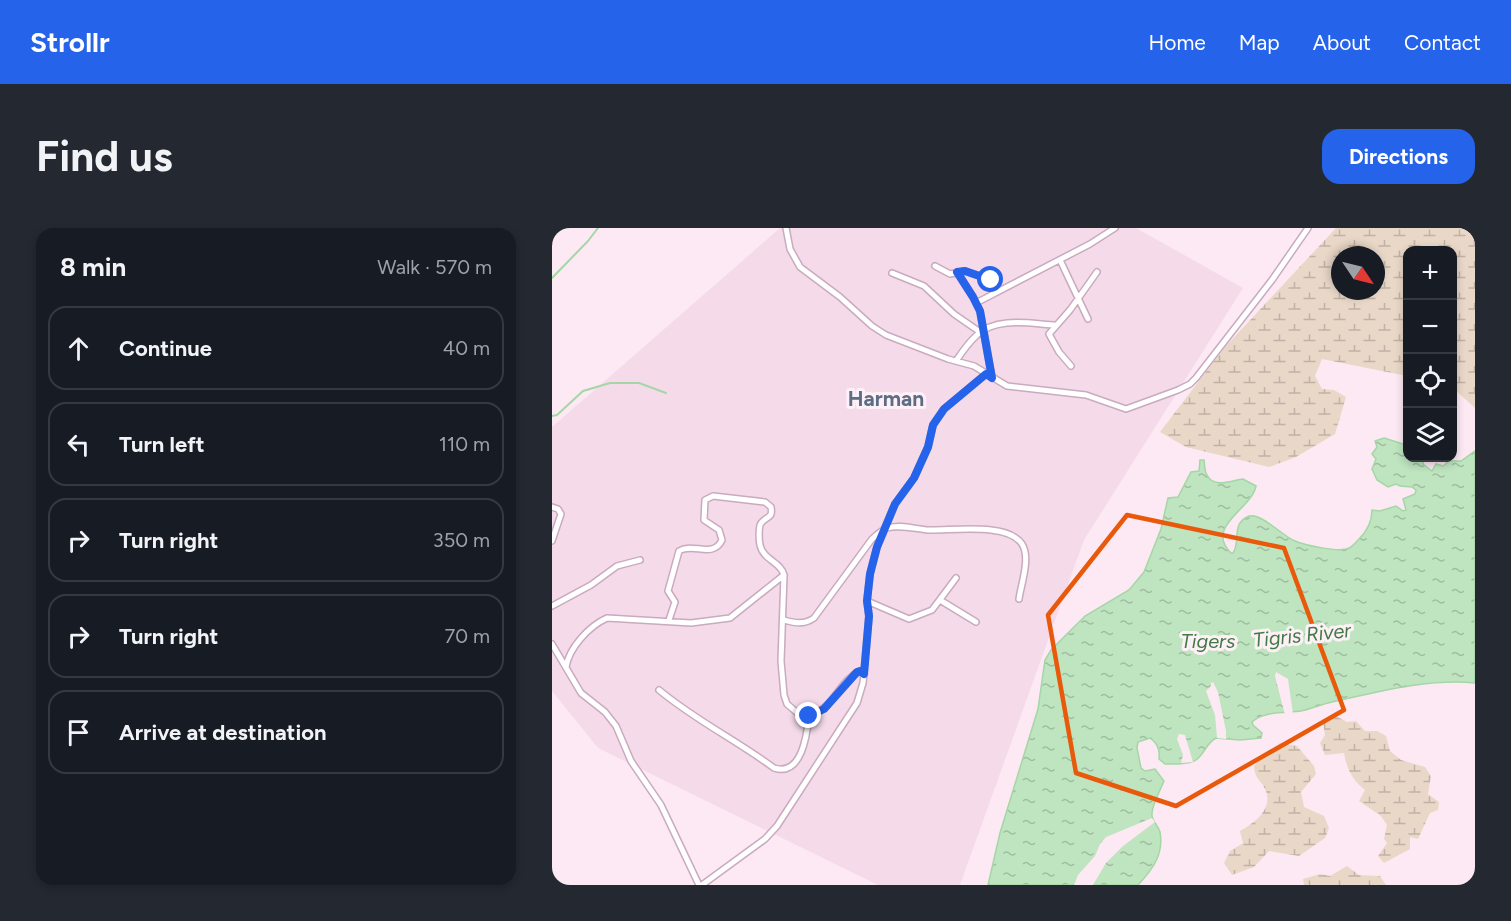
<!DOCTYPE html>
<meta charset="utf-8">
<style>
body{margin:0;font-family:Figtree,sans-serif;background:#242831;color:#f1f3f6}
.controls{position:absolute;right:18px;top:18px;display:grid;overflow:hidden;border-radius:12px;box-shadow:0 3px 9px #0003}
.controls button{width:54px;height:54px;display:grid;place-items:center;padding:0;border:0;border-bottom:2px solid #363941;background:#171b24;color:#f1f3f6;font:30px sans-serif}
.compass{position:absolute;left:779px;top:18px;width:54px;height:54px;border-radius:50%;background:#171b24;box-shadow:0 3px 9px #0003;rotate:125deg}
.stop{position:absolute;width:18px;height:18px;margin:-14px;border:4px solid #2563eb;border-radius:50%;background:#fff}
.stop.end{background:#2563eb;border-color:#fff;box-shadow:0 2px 6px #0008}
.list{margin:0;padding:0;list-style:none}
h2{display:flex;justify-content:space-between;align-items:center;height:78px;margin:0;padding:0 24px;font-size:26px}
h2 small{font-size:20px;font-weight:400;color:#9ea1a6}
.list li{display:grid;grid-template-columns:39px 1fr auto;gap:18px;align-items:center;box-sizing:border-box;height:84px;margin:0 12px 12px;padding:0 12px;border:2px solid #363941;border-radius:18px}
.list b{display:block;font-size:22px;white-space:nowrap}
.list em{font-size:20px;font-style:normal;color:#9ea1a6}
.icon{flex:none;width:33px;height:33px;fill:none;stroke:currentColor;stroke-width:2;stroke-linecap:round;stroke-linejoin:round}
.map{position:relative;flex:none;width:923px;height:657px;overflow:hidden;border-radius:18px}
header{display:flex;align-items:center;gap:36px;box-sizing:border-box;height:84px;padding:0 30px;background:#2563eb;color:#fff}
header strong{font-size:28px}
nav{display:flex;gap:33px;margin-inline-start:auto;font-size:21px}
.intro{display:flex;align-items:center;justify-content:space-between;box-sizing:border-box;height:144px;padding:0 36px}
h1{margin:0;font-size:42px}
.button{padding:15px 27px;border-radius:18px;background:#2563eb;color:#fff;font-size:21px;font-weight:700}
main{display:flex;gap:36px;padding:0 36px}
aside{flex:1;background:#171b24;border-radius:18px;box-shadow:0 3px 9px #0003}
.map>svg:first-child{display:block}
.residential{fill:#f5dbea}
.wetland{fill:url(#wetland-marsh);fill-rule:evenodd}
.water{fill:url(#water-ripples);stroke:#a5d6a6;stroke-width:1.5}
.pier{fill:#fce9f3}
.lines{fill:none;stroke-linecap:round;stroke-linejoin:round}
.stream{stroke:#a5d6a6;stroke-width:2}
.minor-casing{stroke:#c9aabf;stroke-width:8}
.minor{stroke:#fff;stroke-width:5}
.route{stroke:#2563eb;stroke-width:8}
.marked{fill:none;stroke:#e8590c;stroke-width:4.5;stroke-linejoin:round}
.labels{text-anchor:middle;stroke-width:6;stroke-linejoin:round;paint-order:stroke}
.water-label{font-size:20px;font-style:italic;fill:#427944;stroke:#fef0f7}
.quarter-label{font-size:21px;font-weight:bold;fill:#5d6e84;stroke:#fef0f7}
</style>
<header>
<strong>Strollr</strong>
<nav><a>Home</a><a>Map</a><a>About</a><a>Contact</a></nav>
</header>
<div class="intro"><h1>Find us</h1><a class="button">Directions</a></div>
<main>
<aside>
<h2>8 min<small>Walk · 570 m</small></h2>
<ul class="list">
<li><svg class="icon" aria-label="ahead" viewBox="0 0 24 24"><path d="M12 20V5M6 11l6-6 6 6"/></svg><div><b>Continue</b></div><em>40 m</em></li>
<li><svg class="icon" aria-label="left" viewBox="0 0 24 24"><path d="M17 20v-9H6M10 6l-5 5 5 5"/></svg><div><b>Turn left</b></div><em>110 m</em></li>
<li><svg class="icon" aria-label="right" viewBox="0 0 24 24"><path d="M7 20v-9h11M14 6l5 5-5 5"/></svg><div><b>Turn right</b></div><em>350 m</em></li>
<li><svg class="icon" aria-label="right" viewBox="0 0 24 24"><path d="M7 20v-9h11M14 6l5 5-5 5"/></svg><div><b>Turn right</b></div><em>70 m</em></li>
<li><svg class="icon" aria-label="arrive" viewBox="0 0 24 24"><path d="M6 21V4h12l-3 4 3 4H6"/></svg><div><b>Arrive at destination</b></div></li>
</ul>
</aside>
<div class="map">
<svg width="923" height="657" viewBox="0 0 923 657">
<defs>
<pattern id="wetland-marsh" width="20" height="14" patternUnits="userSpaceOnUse" patternTransform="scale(1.5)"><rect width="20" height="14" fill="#e9d8c8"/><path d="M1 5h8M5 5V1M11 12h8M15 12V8" fill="none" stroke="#c1b1a6"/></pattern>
<pattern id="water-ripples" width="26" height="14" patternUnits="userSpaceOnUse" patternTransform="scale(1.5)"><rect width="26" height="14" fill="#bee5bf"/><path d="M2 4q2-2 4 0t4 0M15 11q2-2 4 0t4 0" fill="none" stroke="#9fbc9f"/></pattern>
</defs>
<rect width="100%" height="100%" fill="#fce9f3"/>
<!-- residential -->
<path class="residential" d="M228,0H584L691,60L532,312L408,657H326L46,520L0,463V199Z"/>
<!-- wetland -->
<path class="wetland" d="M784,0H923V180L901,160V153L903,147L900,142V22H856L855,148L770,131L763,148L770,161L782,162L794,169L783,206L744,229L717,239L634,219L608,204L673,119ZM788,27H824V63H788Z
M784,488L795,494L804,493L813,503H825L834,508L838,523L849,532L873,539L879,548L876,566L887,574L886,582L878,585L866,611L858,609V621L832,635L826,628L835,615L832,611L835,597L829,588L807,573L813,562C800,552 795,541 792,525L773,527L768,515L773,507L771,494Z
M728,515L745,518L762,538L764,546L749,564L752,579L772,588L777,600L773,610L747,628L717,623L702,639L680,647L672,635L678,623L691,615L688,603C701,596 721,582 714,563C710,552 703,553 702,538L713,525Z
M795,638L807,647L828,648L834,657H752L751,651L768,646L778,648Z"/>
<!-- water -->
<path class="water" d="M832,210L851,216L855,213L856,230H872L871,236L880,243L884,236L891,238L897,233H909L923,223V455C877,450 825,464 780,474C770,476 759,481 749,483C734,485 711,483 700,494L701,497L710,505L709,510L688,512L664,510C654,515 653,526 644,532C637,537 621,536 613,536L607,531C608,522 606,516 598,510L586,514L585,520L589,540L593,543L603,541L612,553C609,561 599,578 600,587C600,593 606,597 608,604C612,626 601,641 586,657H436L448,605L486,481L493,432L499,422L533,388L577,362L592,344L609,301L616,270L626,269L639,244L647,243L648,232H652C653,237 652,243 655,247C662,261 680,252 691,251L704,258C700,281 652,298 679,325H681C689,314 679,297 695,289C707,282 730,308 743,313C753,317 787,325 797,320C800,319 805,313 807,311C815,303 820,293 820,282L828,283L844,278L851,283L854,282L851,271L863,266L864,262L860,259L848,258L844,256L836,259L825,252L820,241L824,231L820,226L825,219L823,213Z"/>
<!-- pier -->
<path class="pier" d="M724,444L736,451L741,486L733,487L723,448Z
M661,454L666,464L674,503V511L665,510L663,487L654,463L659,458V455Z
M627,506L633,507L641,534L629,535L631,527L625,511Z
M600,590L603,594L571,618L554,635L541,657H522L526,647L543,628L548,616L554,609Z"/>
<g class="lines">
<!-- stream -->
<path class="stream" d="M0,50L36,13L46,0
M0,188L5,187L31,163L58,155H87L114,165"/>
<defs>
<path id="minor" d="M234,0L238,21L248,39L288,69L320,98L334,107L396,131L422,138L455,158L534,167L574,181L626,162L638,156L644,150L720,52L756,0
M508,32L536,91
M383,38L398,46L413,43L439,52
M405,44L421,69L428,83L440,150
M340,45L372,58L402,86L428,104
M424,75L538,16L563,0
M404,133C410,124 417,114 425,107C445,88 480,96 504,97
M519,138L507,124L497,106L518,82L545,44
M0,279L6,281L9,286L0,313
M388,372L424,394
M315,373L357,391L380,382L404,350
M0,378L39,357L65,338L88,332
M117,392L123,374L116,363L127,323C141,314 161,331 170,312L167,302L152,292L153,272L161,268L213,274L219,279C221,290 216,288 210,294C206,297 207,312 208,317C211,332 229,334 232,347L229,433L232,467L235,476L249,488C282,487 284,454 308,443L312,446
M232,392C243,395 252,397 262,390L320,311C325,307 329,302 335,300C348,296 363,301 376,302C399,303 456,294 470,316C479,330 469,356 467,371
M0,416L29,465L53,484L64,498L79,533L109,577L147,657
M14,439C17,420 37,398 55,390L139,395L178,390L232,347
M107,462C143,492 184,512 222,540C250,549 255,506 257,488
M150,657L213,611L225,598L305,475L311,455L317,388L315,373L318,346L325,319L343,276L362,250L376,219L381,197L392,181L434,146"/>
</defs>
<!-- minor casing -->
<use href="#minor" class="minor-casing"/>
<!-- minor -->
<use href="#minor" class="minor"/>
</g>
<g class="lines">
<!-- route -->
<path class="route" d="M257,488L272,481L305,444L308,443L312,446L317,388L315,373L318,346L325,319L338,288L343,276L362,250L376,219L381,197L392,181L434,146L440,150L428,83L421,69L405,44L413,43L439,52"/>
</g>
<!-- marked area -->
<path class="marked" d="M575,287L732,320L792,482L624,578L524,545L496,387Z"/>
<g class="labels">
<!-- water labels -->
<g class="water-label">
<text transform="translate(750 407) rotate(-6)" y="7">Tigris River</text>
<text x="656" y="420">Tigers</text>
</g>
<!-- quarter labels -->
<g class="quarter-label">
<text x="334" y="178">Harman</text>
</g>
</g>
</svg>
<div class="controls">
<button>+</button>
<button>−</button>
<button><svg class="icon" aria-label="locate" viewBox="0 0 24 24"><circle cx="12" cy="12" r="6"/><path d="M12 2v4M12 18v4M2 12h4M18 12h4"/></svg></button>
<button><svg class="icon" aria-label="layers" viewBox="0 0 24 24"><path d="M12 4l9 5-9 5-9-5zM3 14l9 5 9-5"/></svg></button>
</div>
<svg class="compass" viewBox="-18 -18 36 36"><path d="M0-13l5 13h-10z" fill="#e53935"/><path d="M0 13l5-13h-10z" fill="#9ea1a6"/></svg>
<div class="stop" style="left:439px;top:52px"></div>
<div class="stop end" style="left:257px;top:488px"></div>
</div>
</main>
